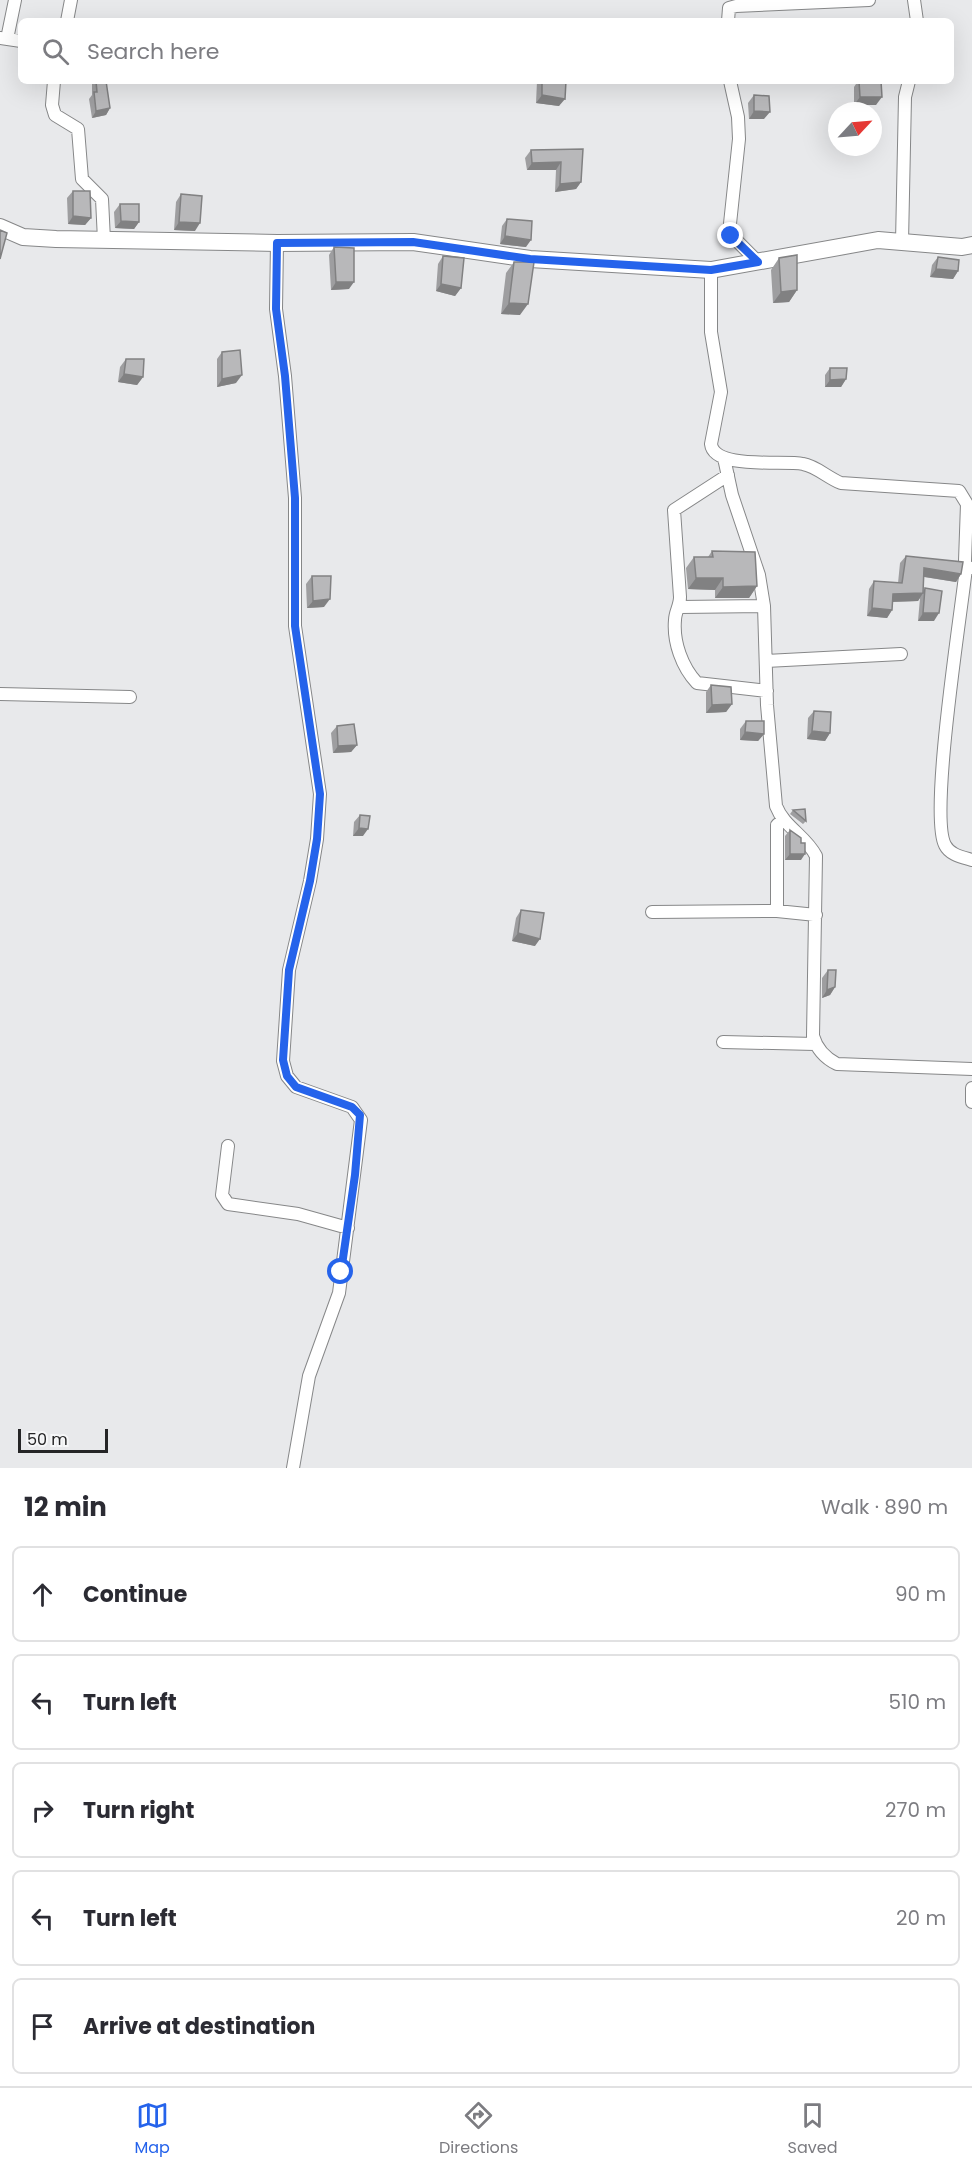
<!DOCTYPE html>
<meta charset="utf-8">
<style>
body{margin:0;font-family:Poppins,sans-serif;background:#f7f7f7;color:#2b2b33}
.compass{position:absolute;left:828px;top:102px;width:54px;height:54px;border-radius:50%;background:#fff;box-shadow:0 6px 24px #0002;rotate:64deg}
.scale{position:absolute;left:18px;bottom:15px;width:90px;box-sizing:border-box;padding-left:6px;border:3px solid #252526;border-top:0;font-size:16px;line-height:21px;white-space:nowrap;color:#252526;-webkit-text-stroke:4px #f6f7f8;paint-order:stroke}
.stop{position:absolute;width:18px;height:18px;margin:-14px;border:4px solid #2563eb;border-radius:50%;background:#fff}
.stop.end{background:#2563eb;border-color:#fff;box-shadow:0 2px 6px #0008}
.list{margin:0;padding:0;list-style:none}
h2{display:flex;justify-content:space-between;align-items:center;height:78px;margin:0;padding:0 24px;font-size:26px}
h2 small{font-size:20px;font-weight:400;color:#7c7c81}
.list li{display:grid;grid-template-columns:39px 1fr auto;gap:18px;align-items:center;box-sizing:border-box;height:96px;margin:0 12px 12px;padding:0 12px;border:2px solid #e1e1e2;border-radius:9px}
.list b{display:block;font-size:22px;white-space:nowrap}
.list em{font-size:20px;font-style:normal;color:#7c7c81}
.icon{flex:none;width:33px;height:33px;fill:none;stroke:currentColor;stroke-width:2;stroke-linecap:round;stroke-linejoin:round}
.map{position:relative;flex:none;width:972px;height:1468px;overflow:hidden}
.search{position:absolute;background:#fff;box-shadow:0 6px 24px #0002;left:18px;right:18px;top:18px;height:66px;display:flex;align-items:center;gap:15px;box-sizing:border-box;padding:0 21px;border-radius:9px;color:#7c7c81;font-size:22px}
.sheet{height:618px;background:#fff}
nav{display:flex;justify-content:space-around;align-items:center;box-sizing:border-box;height:84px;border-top:2px solid #e1e1e2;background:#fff;font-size:16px;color:#7c7c81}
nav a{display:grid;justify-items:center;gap:3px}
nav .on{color:#2563eb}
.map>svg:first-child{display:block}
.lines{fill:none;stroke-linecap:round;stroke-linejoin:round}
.minor-casing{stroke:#868788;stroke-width:14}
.tertiary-casing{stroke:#868788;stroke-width:18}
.minor{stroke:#fff;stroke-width:12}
.tertiary{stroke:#fff;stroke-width:16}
.wall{fill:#9e9ea0}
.shaded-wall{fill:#818182}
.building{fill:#b8b8ba;stroke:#818182;stroke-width:1.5}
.route{stroke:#2563eb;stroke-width:8}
</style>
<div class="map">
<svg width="972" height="1468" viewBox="0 0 972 1468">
<rect width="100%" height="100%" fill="#e8e9eb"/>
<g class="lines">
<defs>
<path id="minor" d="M914,0L917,21
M67,21L71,0
M728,21L729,8L736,6L869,0
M0,38L21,41
M7,39L15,0
M54,81L52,105L55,115L78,129L82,179L102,199L104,240
M730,81L738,117L739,139L729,233L758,262
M902,242L905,97L909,81
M277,243L276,309L285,376L295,498V626L320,794L317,839L310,881L289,970L283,1061L287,1076L296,1087L352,1107L361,1120L339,1293L309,1376L293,1468
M711,270V332L721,392L711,444C714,470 784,460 803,464C816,466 828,478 841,483L959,491L967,504L965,561L966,568H972
M724,458L732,495L759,575L764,606L767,705L776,806C784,827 806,836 816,856L813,1036C817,1050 825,1058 837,1064L972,1069
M728,475L674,510L680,597C680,606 675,612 675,620C673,642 682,667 697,683L767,691
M966,568C961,614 929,815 945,845C950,855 962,857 972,860
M680,607L764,606
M766,661L901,654
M0,694L130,697
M783,820L777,825V911L816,915
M652,912L777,911
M723,1042L815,1044
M972,1088V1102
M228,1146L222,1195L228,1204L298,1214L348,1228"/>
<path id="tertiary" d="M0,227L23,237L56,239L277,243L413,242L530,259L711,270L878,240L962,247L972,245"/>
</defs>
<!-- minor casing -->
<use href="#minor" class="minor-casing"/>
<!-- tertiary casing -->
<use href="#tertiary" class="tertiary-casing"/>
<!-- minor -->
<use href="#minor" class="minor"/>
<!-- tertiary -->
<use href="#tertiary" class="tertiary"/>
</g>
<!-- wall -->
<path class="wall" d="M94,81H106L110,108L106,115L92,118L89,99L92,95V84Z
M537,81H566L559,106L536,103Z
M858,81H881L876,105H854V87Z
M754,95L764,119H749L748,103Z
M583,149L581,182L576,189L555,192L556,170H527L525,158L531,150Z
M73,191L91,218L85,225L68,224L67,198Z
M181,194L195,231L174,230L176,202Z
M120,204L139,222L134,229L115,228L114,212Z
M507,219L526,247L500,244L502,226Z
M334,247L349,289L331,290L329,255Z
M443,256L461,288L455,296L436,291L438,264Z
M938,257L958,271L953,279L930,277L932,265Z
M779,258L797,290L789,302L773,303L771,270Z
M514,262L520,315L501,314L506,273Z
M222,352L236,383L217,387V359Z
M126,359L143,377L137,385L118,382L120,367Z
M830,368L846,379L841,387H825V375Z
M712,551L757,586L749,598H715V590L688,589L686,568L694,557H708Z
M906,556L961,574L956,582L924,577L923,591L925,588L934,621H918L920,598L918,601L892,602V610L887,618L867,616L869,589L874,581L898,583L900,563Z
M312,576L324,607L307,608L306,584Z
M711,685L732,704L726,712L706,713V692Z
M814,711L830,733L825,741L807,739L808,718Z
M746,721L764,734L758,741L740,740V729Z
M337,726L357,745L351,752L333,753L331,733Z
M793,810L806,821L803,824L790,814Z
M360,815L363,836H353L354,822Z
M790,830L801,843V860H785V836Z
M521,910L535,946L512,941L516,918Z
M828,970L835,987L830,995L822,998V978Z"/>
<!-- shaded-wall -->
<path class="shaded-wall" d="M542,95L565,99L559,106L536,103Z
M860,97H882L876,105H854Z
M110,108L106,115L92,118L96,111Z
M754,111L770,112L764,119H749Z
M561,162L556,170H527L532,163Z
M581,182L576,189L555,192L560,184Z
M73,216L91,218L85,225L68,224Z
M121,221L139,222L134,229L115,228Z
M179,222L200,223L195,231L174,230Z
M505,236L531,240L526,247L500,244Z
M936,269L958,271L953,279L930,277Z
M336,282H354L349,289L331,290Z
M441,284L461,288L455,296L436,291Z
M797,290L789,302L773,303L781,292Z
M509,303L528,304L520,315L501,314Z
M124,374L143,377L137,385L118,382Z
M242,375L236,383L217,387L222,379Z
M846,379L841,387H825L830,380Z
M924,568L961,574L956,582L919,576Z
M696,578H723L715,590L688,589Z
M757,586L749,598H715L723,587Z
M923,593L918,601L888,602L893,594Z
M330,599L324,607L307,608L313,601Z
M872,608L892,610L887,618L867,616Z
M923,613H939L934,621H918Z
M732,704L726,712L706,713L712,705Z
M812,731L830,733L825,741L807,739Z
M745,732L764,734L758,741L740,740Z
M357,745L351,752L333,753L338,746Z
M359,828L368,829L363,836H353Z
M790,854H805L801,860H785Z
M518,933L540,939L535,946L512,941Z
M835,987L830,995L822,998L827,990Z"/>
<!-- building -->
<path class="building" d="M96,81H106L110,108L96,111L94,92H97Z
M542,81H566L565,99L542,95Z
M859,81H881L882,97H860Z
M754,95L769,96L770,112L754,111Z
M583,149L581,182L560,184L561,162L532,163L531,150Z
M73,191H90L91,218L73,216Z
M181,194L202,196L200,223L179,222Z
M120,204H139V222L121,221Z
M507,219L532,221L531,240L505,236Z
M0,230L7,233L0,259Z
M334,247L354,248V282H336Z
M797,255V290L781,292L779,258Z
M443,256L464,258L461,288L441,284Z
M938,257L959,260L958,271L936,269Z
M514,262H534L528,304L509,303Z
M240,350L242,375L222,379V352Z
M126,359H144L143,377L124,374Z
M830,368H847L846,379L830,380Z
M712,551L755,552L757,586L723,587V578H696L694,557H713Z
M906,556L963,562L961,574L924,568L923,593L893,594L892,610L872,608L874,581L902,583Z
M312,576H331L330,599L313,601Z
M925,588L942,591L939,613H923Z
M711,685L731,687L732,704L712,705Z
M814,711L831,712L830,733L812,731Z
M746,721H764V734L745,732Z
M354,724L357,745L338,746L337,726Z
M805,809L806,821L793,810Z
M360,815L370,816L368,829L359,828Z
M790,830L801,838V843H805V854H790Z
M521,910L544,913L540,939L518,933Z
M828,970H836L835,987L827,990Z"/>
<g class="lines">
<!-- route -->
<path class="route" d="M341,1272L355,1175L360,1115L352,1107L296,1087L287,1076L283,1060L289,970L310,881L317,839L320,794L295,626V498L285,376L276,309L277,243L413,242L530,259L711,270L758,262L731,236"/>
</g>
</svg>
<svg class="compass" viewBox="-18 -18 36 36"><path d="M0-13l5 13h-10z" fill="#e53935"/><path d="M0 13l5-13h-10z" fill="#7c7c81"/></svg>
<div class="scale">50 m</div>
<div class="stop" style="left:341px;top:1272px"></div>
<div class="stop end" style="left:731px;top:236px"></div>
<div class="search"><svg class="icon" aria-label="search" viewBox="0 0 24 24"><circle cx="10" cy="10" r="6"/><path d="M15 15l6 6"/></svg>Search here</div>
</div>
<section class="sheet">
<h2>12 min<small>Walk · 890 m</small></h2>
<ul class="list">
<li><svg class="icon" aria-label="ahead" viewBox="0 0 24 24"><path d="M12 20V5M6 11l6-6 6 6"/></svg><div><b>Continue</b></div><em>90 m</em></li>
<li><svg class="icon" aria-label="left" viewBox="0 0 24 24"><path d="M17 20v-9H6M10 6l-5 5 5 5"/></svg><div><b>Turn left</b></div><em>510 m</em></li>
<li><svg class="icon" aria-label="right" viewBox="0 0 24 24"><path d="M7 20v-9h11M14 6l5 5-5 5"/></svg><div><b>Turn right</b></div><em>270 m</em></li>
<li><svg class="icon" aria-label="left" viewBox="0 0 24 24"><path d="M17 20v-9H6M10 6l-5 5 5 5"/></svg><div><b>Turn left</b></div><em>20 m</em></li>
<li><svg class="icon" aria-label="arrive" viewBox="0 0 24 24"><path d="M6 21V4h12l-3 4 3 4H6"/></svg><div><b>Arrive at destination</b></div></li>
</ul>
</section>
<nav>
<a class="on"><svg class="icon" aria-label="map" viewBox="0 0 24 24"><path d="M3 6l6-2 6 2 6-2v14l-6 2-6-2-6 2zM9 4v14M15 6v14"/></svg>Map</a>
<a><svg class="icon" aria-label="directions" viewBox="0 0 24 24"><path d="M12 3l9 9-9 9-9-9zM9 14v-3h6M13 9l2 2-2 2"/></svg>Directions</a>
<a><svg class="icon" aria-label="saved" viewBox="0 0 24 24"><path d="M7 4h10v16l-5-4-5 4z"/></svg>Saved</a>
</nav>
